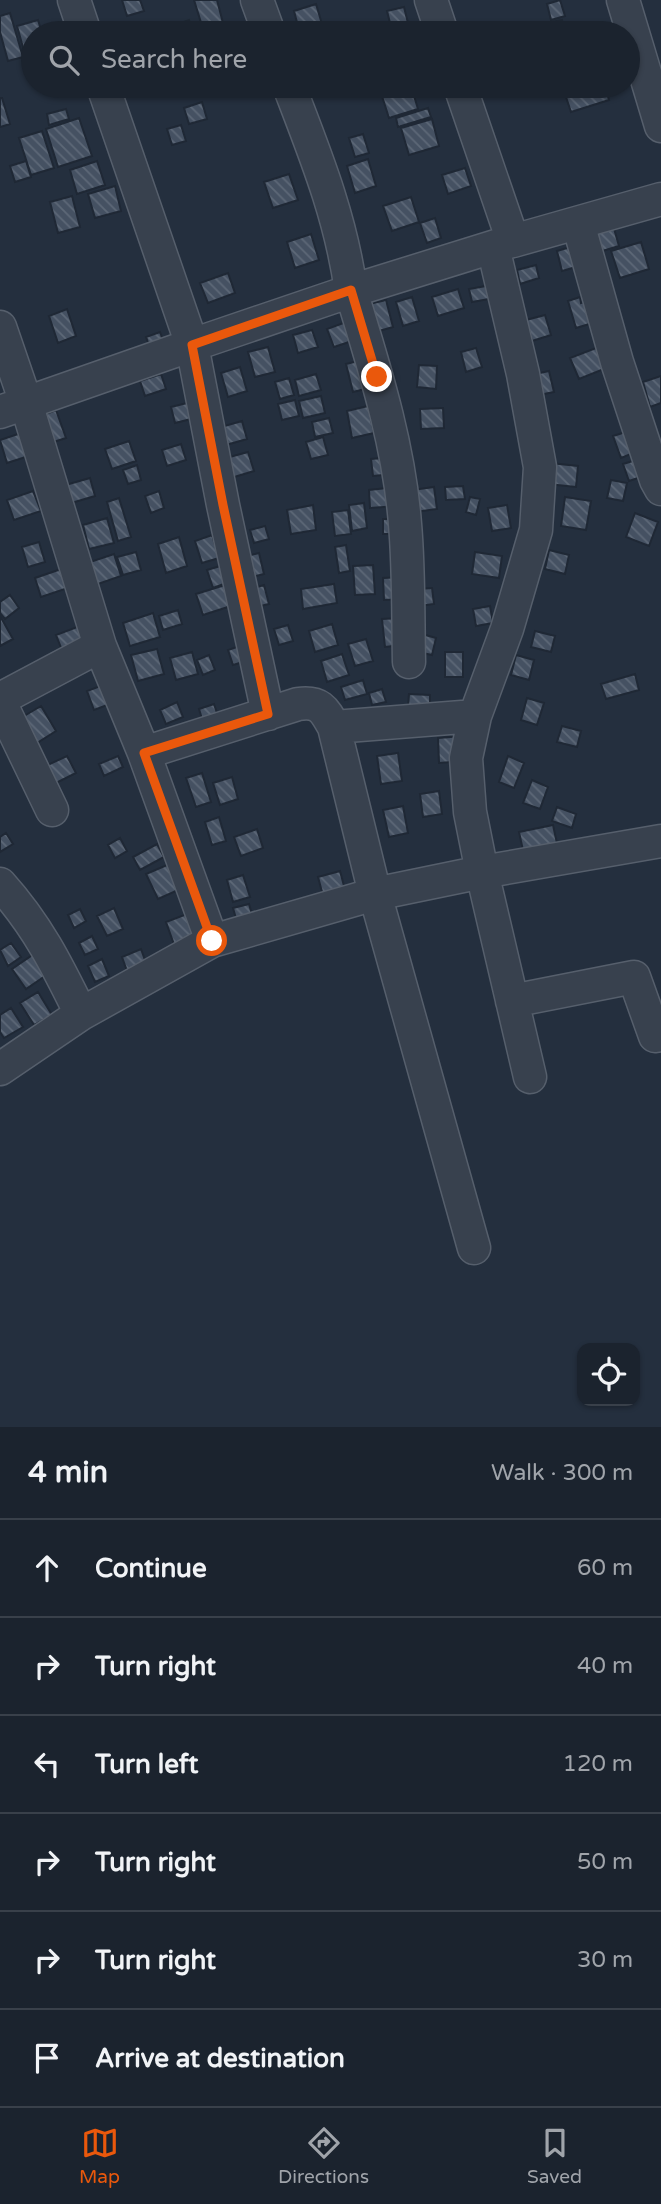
<!DOCTYPE html>
<meta charset="utf-8">
<style>
body{margin:0;font-family:"Varela Round",sans-serif;background:#242b36;color:#f1f3f6}
.controls{position:absolute;right:21px;bottom:21px;display:grid;overflow:hidden;border-radius:14px;box-shadow:0 2px 5px #0004}
.controls button{width:63px;height:63px;display:grid;place-items:center;padding:0;border:0;border-bottom:2px solid #39404a;background:#1b232e;color:#f1f3f6;font:35px sans-serif}
.stop{position:absolute;width:21px;height:21px;margin:-16px;border:5px solid #ea580c;border-radius:50%;background:#fff}
.stop.end{background:#ea580c;border-color:#fff;box-shadow:0 2px 7px #0008}
.list{margin:0;padding:0;list-style:none}
h2{display:flex;justify-content:space-between;align-items:center;height:91px;margin:0;padding:0 28px;font-size:30px}
h2 small{font-size:23px;font-weight:400;color:#a0a4aa}
.list li{display:grid;grid-template-columns:46px 1fr auto;gap:21px;align-items:center;box-sizing:border-box;height:98px;padding:0 28px;border-top:2px solid #39404a}
.list b{display:block;font-size:26px;white-space:nowrap}
.list em{font-size:23px;font-style:normal;color:#a0a4aa}
.icon{flex:none;width:38px;height:38px;fill:none;stroke:currentColor;stroke-width:2;stroke-linecap:round;stroke-linejoin:round}
.map{position:relative;flex:none;width:661px;height:1427px;overflow:hidden}
.search{position:absolute;background:#1b232e;box-shadow:0 2px 5px #0004;left:21px;right:21px;top:21px;height:77px;display:flex;align-items:center;gap:18px;box-sizing:border-box;padding:0 24px;border-radius:38px;color:#a0a4aa;font-size:26px}
.sheet{height:679px;background:#1b232e}
nav{display:flex;justify-content:space-around;align-items:center;box-sizing:border-box;height:98px;border-top:2px solid #39404a;background:#1b232e;font-size:19px;color:#a0a4aa}
nav a{display:grid;justify-items:center;gap:4px}
nav .on{color:#ea580c}
.map>svg:first-child{display:block}
.building{fill:url(#building-back-hatch);stroke:#1f2835;stroke-width:2}
.lines{fill:none;stroke-linecap:round;stroke-linejoin:round}
.minor-casing{stroke:#565f6c;stroke-width:35}
.minor{stroke:#38414e;stroke-width:32}
.route{stroke:#ea580c;stroke-width:9}
</style>
<div class="map">
<svg width="661" height="1427" viewBox="0 0 661 1427">
<defs>
<pattern id="building-back-hatch" width="6" height="6" patternUnits="userSpaceOnUse" patternTransform="scale(1.75)"><rect width="6" height="6" fill="#455162"/><path d="M-1 5l2 2M0 0l6 6M5-1l2 2" fill="none" stroke="#5d6877"/></pattern>
</defs>
<rect width="100%" height="100%" fill="#242f3e"/>
<!-- building -->
<path class="building" d="M122,0H140L144,11L127,16Z
M194,0H217L223,23L203,29Z
M560,0L565,16L551,20L547,4Z
M316,4L322,24L299,30L294,11Z
M404,7L409,27L392,31L387,11Z
M10,13L23,57L8,61L0,32V16Z
M38,20L42,33H33V48L24,51L17,26Z
M189,20L193,33H181L178,24Z
M562,20L565,33H554L552,22Z
M403,86H411L418,109L389,118L381,93Z
M569,86H605L609,100L571,112L563,88Z
M0,98H2L10,124L0,127Z
M202,102L207,119L189,124L184,108Z
M428,108L431,117L398,127L396,118Z
M66,109L69,119L49,125L47,114Z
M79,118L92,156L58,167L46,129Z
M432,119L439,146L409,155L401,128Z
M181,125L186,141L172,145L167,129Z
M42,131L54,168L31,175L19,138Z
M363,134L369,153L355,157L349,138Z
M368,159L376,186L355,193L347,166Z
M26,161L31,177L15,182L10,166Z
M97,161L105,185L77,194L70,170Z
M465,168L471,186L448,194L442,175Z
M289,174L298,200L273,208L264,182Z
M115,186L121,211L95,218L88,194Z
M72,196L80,227L58,233L50,202Z
M411,197L419,222L392,231L383,206Z
M435,218L441,238L427,243L420,223Z
M613,225L619,246L599,252L593,231Z
M311,234L319,260L295,268L287,242Z
M641,242L649,269L620,278L611,251Z
M577,245L583,265L562,271L557,251Z
M536,265L539,278L520,284L517,270Z
M228,273L235,293L208,303L200,283Z
M486,286L489,299L472,302L469,289Z
M458,289L464,308L438,316L432,297Z
M412,297L419,321L403,326L396,302Z
M580,297L581,303L589,301L596,322L576,328L568,301Z
M386,300L393,327L372,333L365,305Z
M67,309L76,336L58,343L49,316Z
M545,315L551,335L532,341L526,320Z
M346,322L352,341L334,347L327,329Z
M312,330L318,347L298,353L293,335Z
M160,332L164,343L150,348L146,337Z
M268,347L275,372L255,377L248,352Z
M476,348L482,367L466,372L461,352Z
M596,348L604,369L579,379L570,358Z
M366,359L373,387L353,392L346,364Z
M419,365L437,366L436,389L417,387Z
M240,367L247,391L228,397L221,373Z
M549,371L554,392L539,395L535,374Z
M161,374L166,389L145,396L140,381Z
M316,374L321,390L299,396L295,380Z
M661,376V403L650,407L643,382Z
M289,378L294,395L280,399L275,382Z
M321,396L325,413L303,418L299,401Z
M295,400L299,416L282,420L278,404Z
M191,402L195,418L175,423L171,407Z
M368,406L374,433L352,438L347,411Z
M443,408L444,428L421,429L420,409Z
M56,410L66,438L47,444L38,417Z
M329,418L333,433L315,437L312,422Z
M242,421L247,439L226,445L221,427Z
M27,431L35,454L7,463L0,440Z
M629,431L636,452L621,458L613,436Z
M323,437L328,455L311,459L306,442Z
M129,441L136,461L112,469L105,449Z
M181,444L186,460L167,466L162,450Z
M248,452L254,471L231,478L226,458Z
M393,457L394,474L373,476L371,459Z
M636,460L641,477L629,481L623,464Z
M550,463L578,466L576,487L548,484Z
M137,465L141,480L128,484L123,470Z
M90,478L95,496L68,504L62,486Z
M611,480L627,483L623,501L607,498Z
M463,486L465,499L446,500L445,487Z
M396,487L398,506L370,508L369,490Z
M434,487L437,509L415,512L412,490Z
M33,491L41,511L14,520L7,500Z
M159,491L164,508L151,513L145,496Z
M470,497L480,499L476,515L466,512Z
M565,497L591,501L586,530L561,526Z
M119,498L131,537L118,541L107,502Z
M364,503L367,528L352,531L349,505Z
M313,505L316,530L291,534L287,510Z
M507,505L511,528L492,531L488,508Z
M348,510L351,534L335,536L332,512Z
M635,513L658,522L649,546L626,537Z
M107,518L114,543L89,549L83,525Z
M383,519H401V534H383Z
M265,526L269,539L254,543L250,530Z
M212,535L219,558L202,563L195,541Z
M179,537L187,566L166,573L158,544Z
M39,542L45,562L28,567L22,547Z
M346,545L350,571L339,573L335,547Z
M549,550L569,555L565,574L545,569Z
M136,552L141,570L123,575L117,557Z
M475,552L502,556L499,578L472,574Z
M259,553L264,574L244,579L238,558Z
M114,554L121,576L98,584L90,562Z
M227,564L232,581L213,588L207,570Z
M373,565L375,594L355,595L353,566Z
M67,567L74,586L41,597L35,578Z
M403,577L404,599L384,600L383,578Z
M334,584L337,603L303,609L301,589Z
M225,585L231,606L203,615L196,594Z
M264,585L269,604L248,609L243,591Z
M432,588L434,604L419,606L418,589Z
M10,595L19,608L5,619L0,613V602Z
M490,606L493,623L476,626L473,609Z
M178,610L182,624L163,630L159,616Z
M153,613L160,637L130,646L123,623Z
M0,616L13,639L0,646Z
M400,618L402,645L385,647L382,619Z
M85,624L92,644L64,655L56,635Z
M332,624L338,645L315,652L309,631Z
M288,625L293,641L279,645L274,629Z
M535,631L555,636L551,652L531,647Z
M422,634L436,638L432,655L418,652Z
M366,639L373,661L355,666L348,644Z
M248,643L253,659L233,665L228,650Z
M157,649L164,674L138,681L131,655Z
M192,652L198,674L176,680L170,658Z
M445,652H463V677H445Z
M342,654L349,675L327,682L321,661Z
M209,655L215,670L203,675L197,660Z
M516,655L534,660L529,680L511,675Z
M635,674L639,690L606,699L601,684Z
M363,680L367,694L345,700L341,687Z
M103,685L110,704L94,710L87,691Z
M382,689L386,702L372,705L369,693Z
M409,694L430,695V708L408,707Z
M527,698L544,703L537,725L521,720Z
M177,702L183,717L166,724L160,710Z
M214,704L218,716L203,722L199,709Z
M41,706L56,731L29,748L14,722Z
M562,726L581,731L577,747L557,742Z
M463,736L465,761L439,763L438,738Z
M398,753L402,781L381,784L377,756Z
M67,756L76,773L48,787L39,769Z
M118,756L123,767L104,776L99,764Z
M508,756L524,763L514,788L499,782Z
M202,773L211,802L196,807L186,778Z
M232,777L238,799L220,805L213,783Z
M532,780L548,787L540,809L523,803Z
M439,791L442,814L423,817L420,794Z
M403,806L408,833L389,837L383,810Z
M557,807L576,814L572,828L552,821Z
M219,817L226,841L212,845L205,822Z
M553,825L558,848L524,855L519,832Z
M257,829L263,848L241,856L234,837Z
M6,833L13,844L0,852V837Z
M120,838L127,851L115,858L108,845Z
M157,844L164,857L140,870L133,857Z
M174,862L185,887L158,899L146,874Z
M340,871L347,897L325,903L318,877Z
M243,875L250,897L233,902L227,880Z
M249,904L255,925L239,929L233,908Z
M114,908L123,929L107,936L97,916Z
M80,909L86,921L74,928L68,915Z
M192,912L202,940L176,950L166,922Z
M92,936L98,949L85,955L79,943Z
M11,943L21,957L8,966L0,950Z
M141,949L146,963L127,971L122,957Z
M34,954L48,974L26,989L12,969Z
M102,959L109,976L95,982L88,966Z
M38,992L52,1015L34,1025L20,1003Z
M11,1008L23,1027L4,1038L0,1032V1015Z"/>
<g class="lines">
<defs>
<path id="minor" d="M74,0L85,33
M257,0L269,33
M431,0L442,33
M623,0L661,126
M103,86L192,345L351,291C374,367 399,444 405,524C409,569 408,616 409,662
M289,86C315,154 341,217 351,291L512,241
M460,86L513,241L661,199
M578,223L617,362L656,480L661,489
M493,247L523,374L540,467L536,530L507,629L475,716L466,758L470,812L482,872L530,1077
M0,327L26,403L192,345L223,505L268,714
M0,412L26,403L100,646L144,753L212,941
M0,699L100,646
M0,702L52,810
M334,727L475,716
M144,753L298,704C320,701 324,709 334,727L375,894L474,1248
M0,884C37,925 57,965 81,1014
M512,1001L634,977L655,1036L661,1035
M0,1069L81,1014L212,941L375,894L482,872L661,841"/>
</defs>
<!-- minor casing -->
<use href="#minor" class="minor-casing"/>
<!-- minor -->
<use href="#minor" class="minor"/>
</g>
<g class="lines">
<!-- route -->
<path class="route" d="M212,941L144,753L268,714L223,505L192,345L351,290L377,377"/>
</g>
</svg>
<div class="controls">
<button><svg class="icon" aria-label="locate" viewBox="0 0 24 24"><circle cx="12" cy="12" r="6"/><path d="M12 2v4M12 18v4M2 12h4M18 12h4"/></svg></button>
</div>
<div class="stop" style="left:212px;top:941px"></div>
<div class="stop end" style="left:377px;top:377px"></div>
<div class="search"><svg class="icon" aria-label="search" viewBox="0 0 24 24"><circle cx="10" cy="10" r="6"/><path d="M15 15l6 6"/></svg>Search here</div>
</div>
<section class="sheet">
<h2>4 min<small>Walk · 300 m</small></h2>
<ul class="list">
<li><svg class="icon" aria-label="ahead" viewBox="0 0 24 24"><path d="M12 20V5M6 11l6-6 6 6"/></svg><div><b>Continue</b></div><em>60 m</em></li>
<li><svg class="icon" aria-label="right" viewBox="0 0 24 24"><path d="M7 20v-9h11M14 6l5 5-5 5"/></svg><div><b>Turn right</b></div><em>40 m</em></li>
<li><svg class="icon" aria-label="left" viewBox="0 0 24 24"><path d="M17 20v-9H6M10 6l-5 5 5 5"/></svg><div><b>Turn left</b></div><em>120 m</em></li>
<li><svg class="icon" aria-label="right" viewBox="0 0 24 24"><path d="M7 20v-9h11M14 6l5 5-5 5"/></svg><div><b>Turn right</b></div><em>50 m</em></li>
<li><svg class="icon" aria-label="right" viewBox="0 0 24 24"><path d="M7 20v-9h11M14 6l5 5-5 5"/></svg><div><b>Turn right</b></div><em>30 m</em></li>
<li><svg class="icon" aria-label="arrive" viewBox="0 0 24 24"><path d="M6 21V4h12l-3 4 3 4H6"/></svg><div><b>Arrive at destination</b></div></li>
</ul>
</section>
<nav>
<a class="on"><svg class="icon" aria-label="map" viewBox="0 0 24 24"><path d="M3 6l6-2 6 2 6-2v14l-6 2-6-2-6 2zM9 4v14M15 6v14"/></svg>Map</a>
<a><svg class="icon" aria-label="directions" viewBox="0 0 24 24"><path d="M12 3l9 9-9 9-9-9zM9 14v-3h6M13 9l2 2-2 2"/></svg>Directions</a>
<a><svg class="icon" aria-label="saved" viewBox="0 0 24 24"><path d="M7 4h10v16l-5-4-5 4z"/></svg>Saved</a>
</nav>
